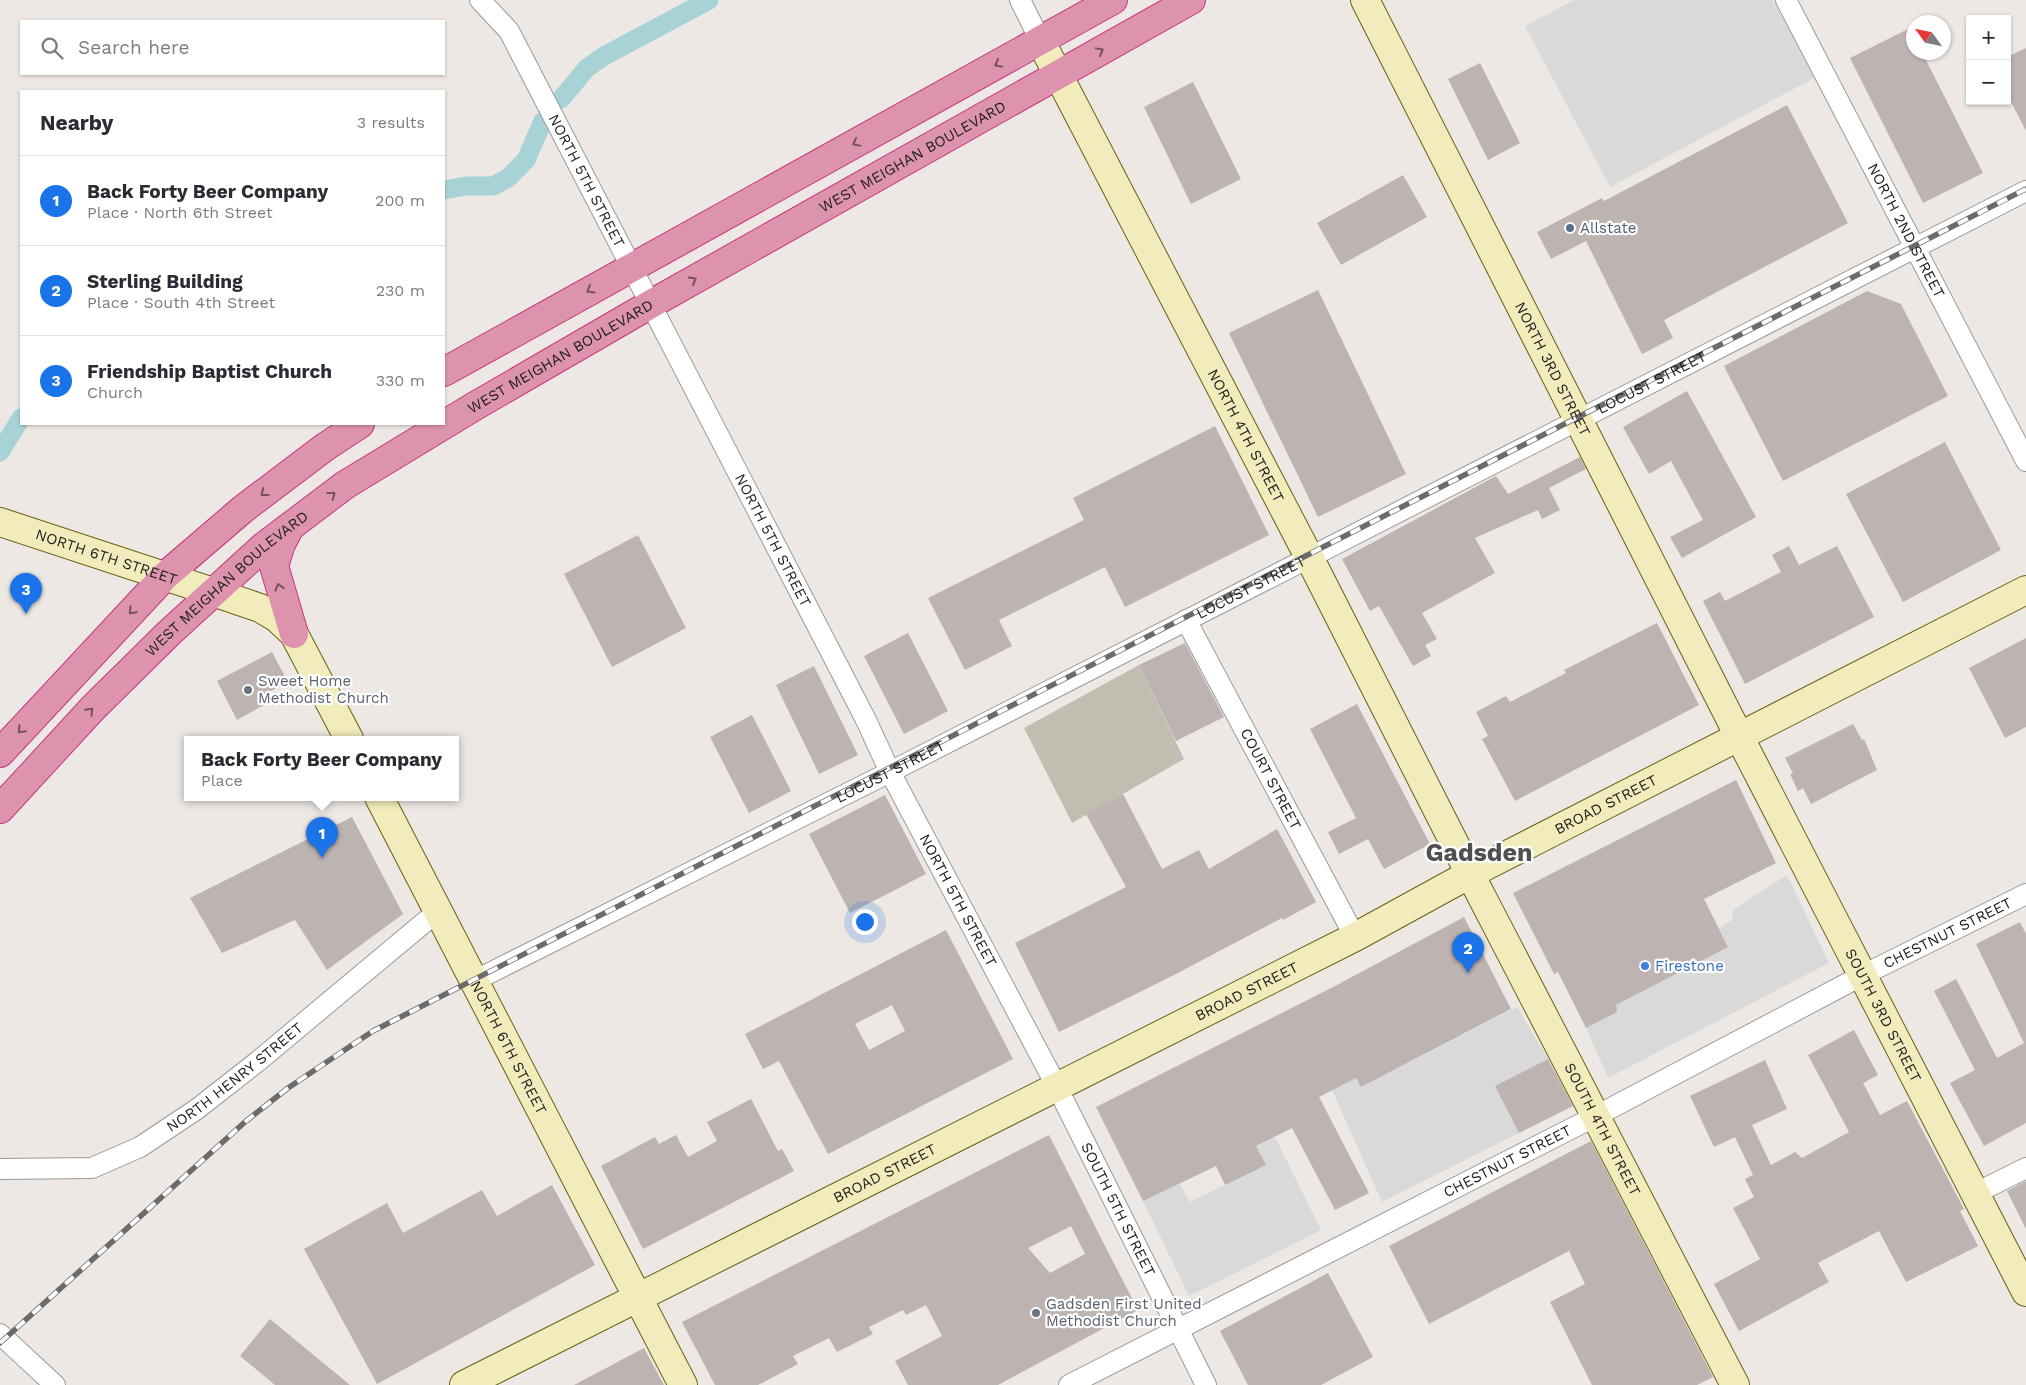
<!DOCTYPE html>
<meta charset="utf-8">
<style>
body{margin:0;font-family:"Work Sans",sans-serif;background:#f7f7f7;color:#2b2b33}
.controls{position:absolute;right:15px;top:15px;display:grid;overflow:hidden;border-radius:0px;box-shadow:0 1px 4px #0004}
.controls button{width:45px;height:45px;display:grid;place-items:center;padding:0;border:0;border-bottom:1px solid #e1e1e2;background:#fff;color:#2b2b33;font:25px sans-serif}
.compass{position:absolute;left:1906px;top:15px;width:45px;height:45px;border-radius:50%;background:#fff;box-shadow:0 1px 4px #0004;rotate:303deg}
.you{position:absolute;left:864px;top:921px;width:18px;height:18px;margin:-12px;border:4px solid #fff;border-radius:50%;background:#1a73e8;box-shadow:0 0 0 8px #1a73e833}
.badge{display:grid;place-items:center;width:32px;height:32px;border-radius:50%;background:#1a73e8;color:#fff;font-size:16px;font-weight:700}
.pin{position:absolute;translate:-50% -41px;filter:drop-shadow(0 1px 2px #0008)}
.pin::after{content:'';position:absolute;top:26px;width:18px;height:15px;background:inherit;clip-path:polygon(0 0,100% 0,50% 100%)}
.popup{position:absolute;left:184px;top:736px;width:275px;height:65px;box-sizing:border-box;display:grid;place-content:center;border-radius:0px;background:#fff;filter:drop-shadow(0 1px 4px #0005);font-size:16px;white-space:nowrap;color:#7c7c81}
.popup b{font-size:19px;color:#2b2b33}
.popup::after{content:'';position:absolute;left:50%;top:100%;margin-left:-10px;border:10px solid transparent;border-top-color:#fff}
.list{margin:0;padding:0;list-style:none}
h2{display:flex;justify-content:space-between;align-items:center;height:65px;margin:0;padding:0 20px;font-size:21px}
h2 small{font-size:16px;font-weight:400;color:#7c7c81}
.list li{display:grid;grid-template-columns:32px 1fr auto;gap:15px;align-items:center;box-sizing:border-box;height:90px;padding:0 20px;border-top:1px solid #e1e1e2}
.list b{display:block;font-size:19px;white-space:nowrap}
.list p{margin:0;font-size:16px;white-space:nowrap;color:#7c7c81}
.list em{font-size:16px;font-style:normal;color:#7c7c81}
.icon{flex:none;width:28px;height:28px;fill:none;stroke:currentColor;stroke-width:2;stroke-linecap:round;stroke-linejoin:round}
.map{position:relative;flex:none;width:2026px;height:1385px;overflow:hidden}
.search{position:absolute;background:#fff;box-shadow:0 1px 4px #0004;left:20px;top:20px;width:425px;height:55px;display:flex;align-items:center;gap:12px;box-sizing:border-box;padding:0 18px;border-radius:0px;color:#7c7c81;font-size:19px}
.panel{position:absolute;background:#fff;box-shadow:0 1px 4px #0004;left:20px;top:90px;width:425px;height:335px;border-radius:0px}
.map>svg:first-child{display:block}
.construction{fill:#c0beb0}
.parking{fill:#d9d9d9}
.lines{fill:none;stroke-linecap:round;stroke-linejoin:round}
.canal{stroke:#a8d3d6;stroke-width:19}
.building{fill:#bdb3b1;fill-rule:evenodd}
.street-casing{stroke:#9a9a9a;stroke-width:22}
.secondary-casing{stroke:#676210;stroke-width:30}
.highway-casing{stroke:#c5367f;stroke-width:30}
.street{stroke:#fff;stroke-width:20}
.secondary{stroke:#f2ecbc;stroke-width:28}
.highway{stroke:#dd93ad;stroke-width:28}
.rail-casing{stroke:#6b6b6b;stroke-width:5.5}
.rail{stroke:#fff;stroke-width:4;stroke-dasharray:11;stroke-linecap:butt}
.oneway{stroke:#73525e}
.service-dot{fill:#5c6f8a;stroke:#fff;stroke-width:2}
.worship-dot{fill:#6b7280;stroke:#fff;stroke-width:2}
.shop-dot{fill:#3f7fe0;stroke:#fff;stroke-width:2}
.labels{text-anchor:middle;stroke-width:4.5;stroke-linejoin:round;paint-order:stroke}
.street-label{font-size:15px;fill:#1d1d1d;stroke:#fff}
.service-label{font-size:15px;fill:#4e5e75;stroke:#fff;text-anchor:start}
.worship-label{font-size:15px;fill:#5b616d;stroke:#fff;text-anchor:start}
.shop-label{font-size:15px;fill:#366cbe;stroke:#fff;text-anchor:start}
.town-label{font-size:25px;font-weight:bold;fill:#505050;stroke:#fff}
</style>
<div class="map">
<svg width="2026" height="1385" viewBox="0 0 2026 1385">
<rect width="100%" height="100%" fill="#ede8e4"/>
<!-- construction -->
<path class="construction" d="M1139,665L1184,759L1072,823L1024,728Z"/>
<!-- parking -->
<path class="parking" d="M1574,0H1773L1814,78L1610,187L1525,26Z
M1787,875L1829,963L1608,1078L1586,1028L1616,1005L1728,947L1719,928L1732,920L1733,910Z
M1517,1007L1548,1059L1495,1086L1519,1133L1382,1202L1332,1090L1356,1078L1361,1087Z
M1275,1137L1321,1230L1189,1296L1143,1201L1179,1183L1190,1202L1265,1165L1256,1146Z"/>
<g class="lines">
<!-- canal -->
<path class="canal" d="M561,99L587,68L604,56L709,0
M444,190L466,186H493L508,178L526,160L543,121
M0,452L21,418"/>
</g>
<!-- building -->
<path class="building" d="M1910,28L1914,35V52H1922L1983,173L1923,203L1850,58Z
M2026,48V131L2007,94V57Z
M1480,63L1520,143L1488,160L1448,79Z
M1193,82L1241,179L1191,204L1144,107Z
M1787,105L1848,223L1664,320L1673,338L1642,354L1586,241L1551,259L1537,232L1602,198L1604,201Z
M1403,175L1427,217L1341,265L1317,223Z
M1318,290L1406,474L1318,517L1229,333Z
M1867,291L1901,304L1948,396L1783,481L1724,366Z
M1687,391L1756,517L1682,558L1670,537L1703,520L1671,461L1649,474L1623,427Z
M1215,426L1269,535L1125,607L1105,567L999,620L1012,646L965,670L928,598L1084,520L1073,498Z
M1945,442L2001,550L1903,602L1846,494Z
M1580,457L1586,469L1549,488L1560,510L1542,519L1538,510L1475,538L1495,573L1422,613L1437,639L1425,645L1431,656L1413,666L1379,606L1370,611L1342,559L1496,476L1508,494Z
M638,535L686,628L612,667L564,574Z
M1789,546L1799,565L1837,546L1874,617L1745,684L1703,601L1720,592L1725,601L1781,572L1772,555Z
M1657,623L1699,705L1515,801L1482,739L1488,736L1476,712L1506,696L1510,702L1566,673L1564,670Z
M908,633L948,711L904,734L864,656Z
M2026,638V727L2005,738L1969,668Z
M1185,643L1224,717L1176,741L1139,665Z
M272,652L288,682L260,697L264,705L237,720L217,681Z
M814,666L858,755L819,774L776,685Z
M1357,704L1430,844L1384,869L1368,839L1339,854L1328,832L1356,818L1310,729Z
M752,715L791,791L749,813L710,737Z
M1853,724L1862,740L1864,739L1877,770L1811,804L1803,788L1798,791L1790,774L1793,773L1785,758Z
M1736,780L1776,863L1704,899L1728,947L1616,1005L1617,1012L1586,1028L1558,972L1554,974L1513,893Z
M1123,794L1162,869L1199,850L1209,869L1277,829L1316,902L1283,920L1282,918L1172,976L1059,1032L1015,943L1126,887L1086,814Z
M885,795L926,874L850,913L809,834Z
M352,817L403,914L327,970L295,920L222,953L190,898Z
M1464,917L1511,1009L1361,1087L1356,1078L1319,1097L1369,1193L1335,1210L1292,1128L1256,1146L1266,1165L1225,1185L1216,1166L1143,1201L1096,1107L1335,986Z
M2020,922L2026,934V1123L1984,1146L1950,1083L1975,1070L1934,991L1956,979L1997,1058L2024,1043L1976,944Z
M946,930L1013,1059L828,1154L779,1061L763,1069L745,1034ZM892,1005L905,1031L869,1050L855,1024Z
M1854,1030L1878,1075L1863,1083L1880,1115L1907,1101L1964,1209L1960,1211L1978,1246L1906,1282L1879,1231L1818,1263L1829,1282L1739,1331L1714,1284L1760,1259L1733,1208L1754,1197L1745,1179L1753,1175L1735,1137L1714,1147L1690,1096L1765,1060L1787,1109L1752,1125L1771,1165L1795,1152L1802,1158L1849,1132L1808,1055Z
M1548,1059L1573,1106L1519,1133L1495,1086Z
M751,1099L778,1151L782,1149L794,1171L643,1249L601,1166L655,1137L659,1144L676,1135L688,1157L717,1141L707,1122Z
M1049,1135L1104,1244L1138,1310L998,1385H908L895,1361L942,1336L926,1305L906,1315L903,1310L869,1327L873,1334L837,1352L829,1338L793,1356L798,1364L758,1385H715L682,1322ZM1071,1226L1085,1254L1050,1273L1028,1248Z
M1591,1141L1713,1377L1697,1385H1592L1550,1302L1585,1284L1569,1251L1429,1324L1389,1246Z
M2026,1181V1229L2007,1191Z
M552,1185L595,1265L377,1384L304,1249L387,1203L403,1233L482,1190L497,1216Z
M1328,1273L1373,1357L1321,1385H1248L1220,1331Z
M270,1319L350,1385H275L240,1356Z
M644,1348L664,1385H574Z"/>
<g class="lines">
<defs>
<g id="street">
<path id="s1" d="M480,0L509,31L865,718L890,772L1057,1087L1206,1385"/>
<path d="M1020,0L1040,40"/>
<path id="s2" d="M1786,0L2026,461"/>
<path id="s3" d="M1186,620L1355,937"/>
<path id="s4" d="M474,981L890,772L2026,191"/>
<path id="s5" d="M0,1169L92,1168L140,1147L197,1109L257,1062L438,911"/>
<path d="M1976,1193L2026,1168"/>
<path d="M0,1334L55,1385"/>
<path id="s6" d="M1069,1385L1596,1116L1863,975L2026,894"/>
</g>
<g id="secondary">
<path id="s7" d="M1365,0L1740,738L2026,1292"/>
<path id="s8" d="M1040,40L1308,555L1470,874L1735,1385"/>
<path id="s9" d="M0,522L213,592L260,608L277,618L294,634L349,739"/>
<path id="s10" d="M379,797L683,1385"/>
<path id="s11" d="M464,1385L1355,937L1470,874L2026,590"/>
</g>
<g id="highway">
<path d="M444,372C666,247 889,123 1113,0"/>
<path d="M290,527L281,544L274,566L294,634"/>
<path d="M0,753L165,576L243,509L325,447L360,424"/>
<path id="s12" d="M0,809L93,708L169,633L263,547L345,485L475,406L651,304L1191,0"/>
</g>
</defs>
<!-- street casing -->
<use href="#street" class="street-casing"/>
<!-- secondary casing -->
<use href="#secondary" class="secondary-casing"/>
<!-- highway casing -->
<use href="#highway" class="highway-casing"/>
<!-- street -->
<use href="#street" class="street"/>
<!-- secondary -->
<use href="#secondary" class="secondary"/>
<!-- highway -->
<use href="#highway" class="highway"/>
<defs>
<path id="rail" d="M0,1343L246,1121L288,1088L373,1031L2026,189"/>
</defs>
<!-- rail casing -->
<use href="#rail" class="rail-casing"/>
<!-- rail -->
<use href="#rail" class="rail"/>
</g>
<!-- one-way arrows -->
<defs><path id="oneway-chevron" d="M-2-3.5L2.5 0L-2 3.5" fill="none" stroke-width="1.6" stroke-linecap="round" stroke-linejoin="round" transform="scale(1.25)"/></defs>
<g class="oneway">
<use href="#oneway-chevron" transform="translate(1100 51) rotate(-29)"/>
<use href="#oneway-chevron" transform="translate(998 64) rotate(151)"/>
<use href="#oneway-chevron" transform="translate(856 143) rotate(151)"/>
<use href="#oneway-chevron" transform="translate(693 280) rotate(-30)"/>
<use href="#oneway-chevron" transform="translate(590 290) rotate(150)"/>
<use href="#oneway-chevron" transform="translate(264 493) rotate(142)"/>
<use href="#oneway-chevron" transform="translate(332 495) rotate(-37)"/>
<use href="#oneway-chevron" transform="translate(279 587) rotate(-106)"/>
<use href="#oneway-chevron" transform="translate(132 611) rotate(133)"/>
<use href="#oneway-chevron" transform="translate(90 711) rotate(-46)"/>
<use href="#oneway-chevron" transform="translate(21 730) rotate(133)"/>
</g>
<!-- markers -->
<circle class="service-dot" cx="1570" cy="228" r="5"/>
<g class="worship-dot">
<circle cx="248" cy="690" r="5"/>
<circle cx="1036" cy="1313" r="5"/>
</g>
<circle class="shop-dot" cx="1645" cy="966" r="5"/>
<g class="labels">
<!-- street labels -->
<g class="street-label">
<text dy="5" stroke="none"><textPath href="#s12" startOffset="1130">WEST MEIGHAN BOULEVARD</textPath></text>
<text dy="5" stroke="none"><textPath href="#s1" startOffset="211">NORTH 5TH STREET</textPath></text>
<text dy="5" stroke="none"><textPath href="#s2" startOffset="260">NORTH 2ND STREET</textPath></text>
<text dy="5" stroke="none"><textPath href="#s12" startOffset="725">WEST MEIGHAN BOULEVARD</textPath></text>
<text dy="5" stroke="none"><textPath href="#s7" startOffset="414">NORTH 3RD STREET</textPath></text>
<text dy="5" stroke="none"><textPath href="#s4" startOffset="1321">LOCUST STREET</textPath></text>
<text dy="5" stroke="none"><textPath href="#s8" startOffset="446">NORTH 4TH STREET</textPath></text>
<text dy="5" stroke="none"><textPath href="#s1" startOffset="616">NORTH 5TH STREET</textPath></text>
<text dy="5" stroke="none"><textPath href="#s9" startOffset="112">NORTH 6TH STREET</textPath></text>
<text dy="5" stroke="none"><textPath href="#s12" startOffset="320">WEST MEIGHAN BOULEVARD</textPath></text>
<text dy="5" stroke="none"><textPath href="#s4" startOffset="871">LOCUST STREET</textPath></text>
<text dy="5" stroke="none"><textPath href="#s4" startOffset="466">LOCUST STREET</textPath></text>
<text dy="5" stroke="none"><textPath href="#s3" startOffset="180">COURT STREET</textPath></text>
<text dy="5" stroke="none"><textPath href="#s11" startOffset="1281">BROAD STREET</textPath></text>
<text dy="5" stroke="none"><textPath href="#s1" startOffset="1021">NORTH 5TH STREET</textPath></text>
<text dy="5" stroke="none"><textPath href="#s6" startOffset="988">CHESTNUT STREET</textPath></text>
<text dy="5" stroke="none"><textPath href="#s11" startOffset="876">BROAD STREET</textPath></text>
<text dy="5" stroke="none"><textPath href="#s7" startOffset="1140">SOUTH 3RD STREET</textPath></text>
<text dy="5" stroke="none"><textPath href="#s10" startOffset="282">NORTH 6TH STREET</textPath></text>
<text dy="5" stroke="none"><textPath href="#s5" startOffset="262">NORTH HENRY STREET</textPath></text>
<text dy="5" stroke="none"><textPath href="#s8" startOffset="1226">SOUTH 4TH STREET</textPath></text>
<text dy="5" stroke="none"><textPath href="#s6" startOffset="492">CHESTNUT STREET</textPath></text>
<text dy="5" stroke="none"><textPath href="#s11" startOffset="471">BROAD STREET</textPath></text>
<text dy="5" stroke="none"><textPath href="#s1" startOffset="1369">SOUTH 5TH STREET</textPath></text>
</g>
<!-- service labels -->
<g class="service-label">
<text x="1580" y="233">Allstate</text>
</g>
<!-- worship labels -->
<g class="worship-label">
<text x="258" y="686">Sweet Home<tspan x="258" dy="17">Methodist Church</tspan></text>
<text x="1046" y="1309">Gadsden First United<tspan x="1046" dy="17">Methodist Church</tspan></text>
</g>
<!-- shop labels -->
<g class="shop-label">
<text x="1655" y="971">Firestone</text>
</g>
<!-- town labels -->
<g class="town-label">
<text x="1479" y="861">Gadsden</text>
</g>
</g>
</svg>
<div class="controls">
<button>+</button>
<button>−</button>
</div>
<svg class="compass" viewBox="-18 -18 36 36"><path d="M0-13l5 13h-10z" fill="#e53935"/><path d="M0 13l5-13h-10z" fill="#7c7c81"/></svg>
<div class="you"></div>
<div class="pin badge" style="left:322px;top:858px">1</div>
<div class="popup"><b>Back Forty Beer Company</b>Place</div>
<div class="pin badge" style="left:1468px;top:973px">2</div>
<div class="pin badge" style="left:26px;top:614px">3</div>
<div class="search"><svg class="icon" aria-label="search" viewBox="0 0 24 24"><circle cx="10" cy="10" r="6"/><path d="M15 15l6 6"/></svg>Search here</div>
<section class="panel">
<h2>Nearby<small>3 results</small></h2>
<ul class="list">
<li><span class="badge">1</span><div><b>Back Forty Beer Company</b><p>Place · North 6th Street</p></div><em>200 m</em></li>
<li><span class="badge">2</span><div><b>Sterling Building</b><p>Place · South 4th Street</p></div><em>230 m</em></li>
<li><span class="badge">3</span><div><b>Friendship Baptist Church</b><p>Church</p></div><em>330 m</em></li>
</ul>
</section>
</div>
